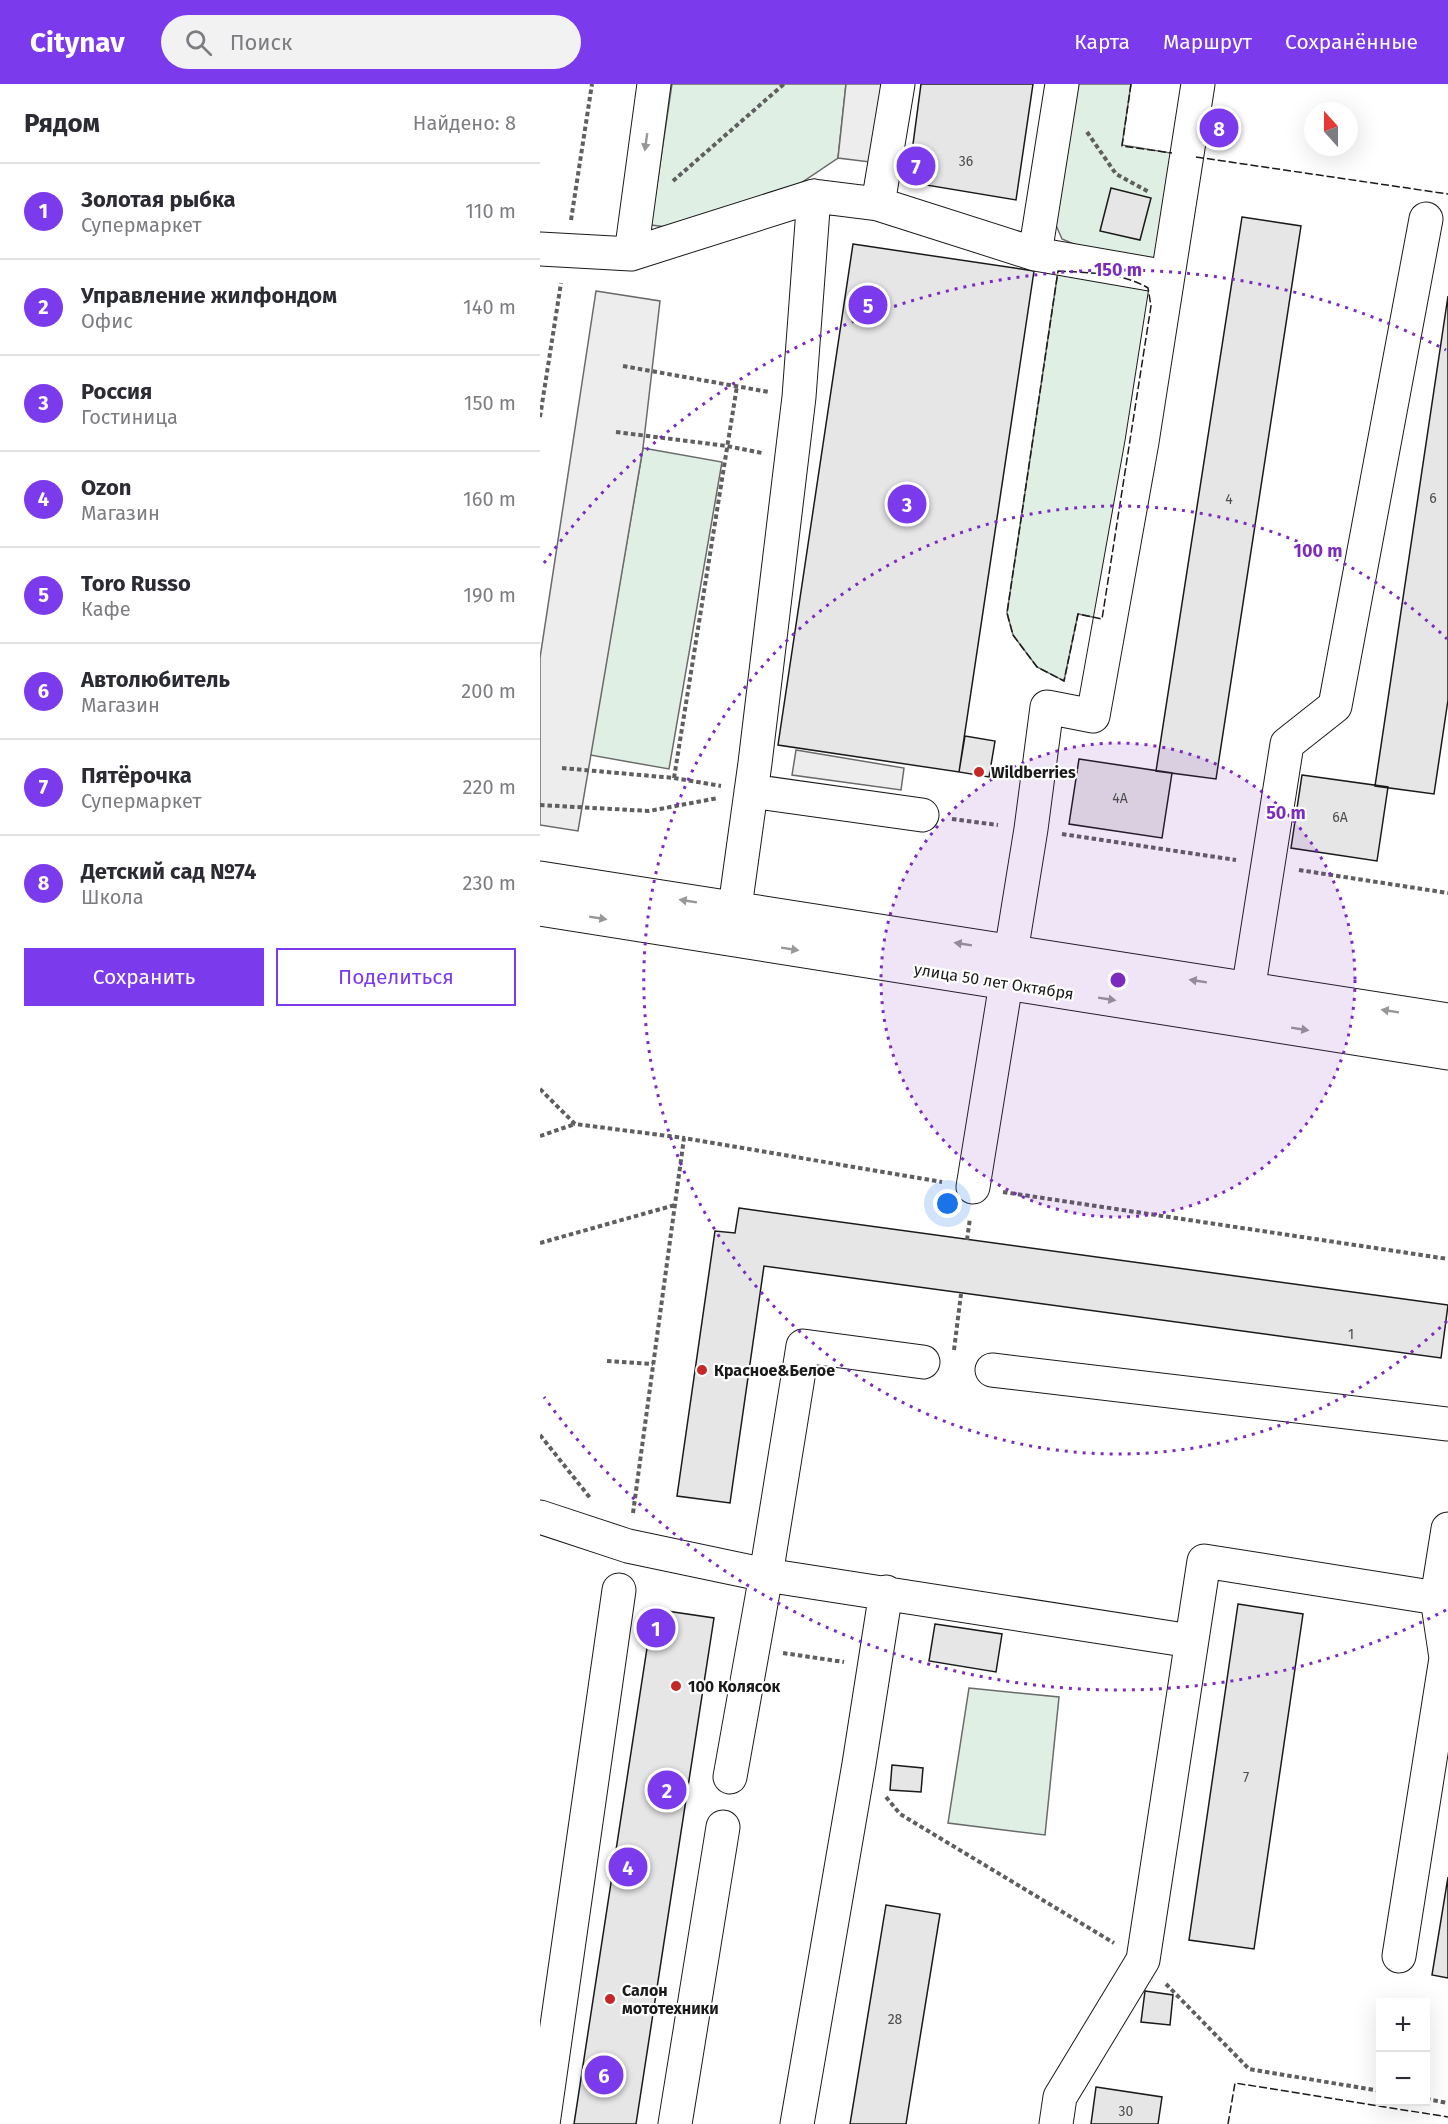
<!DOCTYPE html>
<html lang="ru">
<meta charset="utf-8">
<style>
body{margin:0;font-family:"Fira Sans",sans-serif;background:#f2f2f3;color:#2b2b33}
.controls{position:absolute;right:18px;bottom:18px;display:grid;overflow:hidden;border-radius:0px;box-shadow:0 6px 24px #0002}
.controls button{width:54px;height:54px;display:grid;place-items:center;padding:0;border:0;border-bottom:2px solid #e1e1e2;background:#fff;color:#2b2b33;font:30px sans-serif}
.compass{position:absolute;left:764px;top:18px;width:54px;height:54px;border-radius:50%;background:#fff;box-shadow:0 6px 24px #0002;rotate:339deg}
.you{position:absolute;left:408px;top:1120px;width:21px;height:21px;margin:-15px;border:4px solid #fff;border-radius:50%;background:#1a73e8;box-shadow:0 0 0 9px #1a73e833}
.badge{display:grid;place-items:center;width:39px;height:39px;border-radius:50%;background:#7c3aed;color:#fff;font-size:20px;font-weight:700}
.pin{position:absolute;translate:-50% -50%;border:3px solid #fff;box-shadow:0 2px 6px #0006}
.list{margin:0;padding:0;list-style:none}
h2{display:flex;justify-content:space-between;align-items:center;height:78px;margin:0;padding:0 24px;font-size:26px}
h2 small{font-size:20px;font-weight:400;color:#7c7c81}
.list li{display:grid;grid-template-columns:39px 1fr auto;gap:18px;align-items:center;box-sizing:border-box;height:96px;padding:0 24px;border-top:2px solid #e1e1e2}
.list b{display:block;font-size:22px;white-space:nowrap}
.list p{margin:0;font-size:20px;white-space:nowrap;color:#7c7c81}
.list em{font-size:20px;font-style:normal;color:#7c7c81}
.actions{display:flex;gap:12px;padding:18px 24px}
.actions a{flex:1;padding:14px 0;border:2px solid #7c3aed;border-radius:0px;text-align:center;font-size:21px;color:#7c3aed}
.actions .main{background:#7c3aed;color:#fff}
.icon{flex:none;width:33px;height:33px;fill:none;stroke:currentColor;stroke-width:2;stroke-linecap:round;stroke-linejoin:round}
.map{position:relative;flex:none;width:908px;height:2040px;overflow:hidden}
header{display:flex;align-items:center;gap:36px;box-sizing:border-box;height:84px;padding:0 30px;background:#7c3aed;color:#fff}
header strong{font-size:28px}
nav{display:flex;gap:33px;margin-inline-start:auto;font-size:21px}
.search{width:420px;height:54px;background:#f2f2f3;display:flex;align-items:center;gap:15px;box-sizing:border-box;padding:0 21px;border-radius:33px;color:#7c7c81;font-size:22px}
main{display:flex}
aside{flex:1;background:#fff}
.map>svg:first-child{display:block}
.green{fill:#e0efe3;stroke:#6a6a6a;stroke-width:1.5}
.parking{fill:#ededed;stroke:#6a6a6a;stroke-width:1.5}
.building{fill:#e6e6e6;stroke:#1a1a1a;stroke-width:1.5}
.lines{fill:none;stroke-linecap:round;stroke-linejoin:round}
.minor-casing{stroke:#1a1a1a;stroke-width:35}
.path{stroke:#5f5f5f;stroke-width:4;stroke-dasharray:4.5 3;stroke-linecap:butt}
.minor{stroke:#fff;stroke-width:33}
.fence{stroke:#1a1a1a;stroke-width:1.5;stroke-dasharray:8 3;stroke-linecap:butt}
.oneway{fill:#989898}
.ring{fill:none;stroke:#7b2cbf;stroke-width:3;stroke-dasharray:3 6}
.poi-dot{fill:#c62828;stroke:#fff;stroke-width:2}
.labels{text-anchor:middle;stroke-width:4.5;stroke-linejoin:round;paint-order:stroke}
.number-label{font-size:14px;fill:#4d4d4d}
.poi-label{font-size:16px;font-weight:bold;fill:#1a1a1a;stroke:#fff;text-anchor:start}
.street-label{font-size:16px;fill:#1a1a1a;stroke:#fff}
.centre{fill:#7b2cbf;stroke:#fff;stroke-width:3}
.ring-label{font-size:18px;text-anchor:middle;font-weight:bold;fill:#7b2cbf;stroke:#fff;stroke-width:4.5;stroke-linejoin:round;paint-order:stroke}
</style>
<header>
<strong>Citynav</strong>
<div class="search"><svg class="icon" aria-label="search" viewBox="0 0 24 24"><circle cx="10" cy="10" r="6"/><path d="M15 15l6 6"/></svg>Поиск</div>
<nav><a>Карта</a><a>Маршрут</a><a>Сохранённые</a></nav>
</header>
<main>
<aside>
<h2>Рядом<small>Найдено: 8</small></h2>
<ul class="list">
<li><span class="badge">1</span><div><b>Золотая рыбка</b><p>Супермаркет</p></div><em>110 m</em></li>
<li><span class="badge">2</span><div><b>Управление жилфондом</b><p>Офис</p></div><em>140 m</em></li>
<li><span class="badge">3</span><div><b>Россия</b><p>Гостиница</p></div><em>150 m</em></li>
<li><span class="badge">4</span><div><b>Ozon</b><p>Магазин</p></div><em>160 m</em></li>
<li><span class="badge">5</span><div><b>Toro Russo</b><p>Кафе</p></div><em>190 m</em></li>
<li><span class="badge">6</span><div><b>Автолюбитель</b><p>Магазин</p></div><em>200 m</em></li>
<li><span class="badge">7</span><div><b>Пятёрочка</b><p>Супермаркет</p></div><em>220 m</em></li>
<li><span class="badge">8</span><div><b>Детский сад №74</b><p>Школа</p></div><em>230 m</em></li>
</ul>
<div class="actions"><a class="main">Сохранить</a><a>Поделиться</a></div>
</aside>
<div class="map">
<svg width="908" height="2040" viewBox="0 0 908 2040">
<rect width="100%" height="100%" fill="#fff"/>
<!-- green -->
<path class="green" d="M132,0H306L298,74L240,113L143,145L111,141Z
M530,0H591L582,61L637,70L621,178L550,167L522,155L511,130Z
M518,187L608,204L611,222L562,535L538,530L524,597L497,583L473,551L467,529Z
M103,364L182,378L129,685L50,671Z
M429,1604L519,1613L505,1751L408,1739Z"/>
<!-- parking -->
<path class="parking" d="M306,0H347L338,79L298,74Z
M56,207L120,217L103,364L38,747L0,741V574Z
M256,666L364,684L361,706L252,691Z"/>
<!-- building -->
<path class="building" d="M381,0H493L476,116L368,98Z
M571,104L611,114L600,156L560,147Z
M702,133L761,142L676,695L616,687Z
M313,160L494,187L419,688L238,661Z
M908,212V616L894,710L835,702Z
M425,652L455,657L449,693L419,688Z
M539,675L632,689L622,754L529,740Z
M762,691L848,703L837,777L751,764Z
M199,1124L908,1221L901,1274L224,1182L190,1419L137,1412L175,1147L195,1149Z
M698,1520L763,1530L714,1865L649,1856Z
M113,1525L174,1534L96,2040H34Z
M395,1540L462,1550L456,1588L389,1577Z
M352,1681L383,1684L381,1708L350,1706Z
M908,1793V1894L892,1891Z
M346,1821L400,1830L366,2040H310Z
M605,1907L633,1911L630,1941L601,1938Z
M556,2003L622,2013L618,2040H551Z"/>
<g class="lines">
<defs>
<path id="minor" d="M522,0L495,170L627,193
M338,120L358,0
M0,165L91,170L274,112L338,120L495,170
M91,170L114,0
M211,707L382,731
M0,794L908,936
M0,825L908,969
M192,845L215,679L259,313L274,112
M705,926L747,660L795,622L886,135
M433,1103L491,745L507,623L553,632L602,358L658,0
M452,1286L908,1340
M0,1433L88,1462L226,1491L651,1557
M190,1693L226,1491L263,1262L383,1278
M859,1872L906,1574L897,1514L908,1445
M3,2040L79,1506
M135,2040L183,1743
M257,2040L319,1680L346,1508
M516,2040L520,2013L603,1876L664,1477L897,1514"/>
</defs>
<!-- minor casing -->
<use href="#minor" class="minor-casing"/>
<!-- path -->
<path class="path" d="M547,48L576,90L609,108
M133,97L244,0
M31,136L52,0
M83,282L229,308
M0,333L21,199
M76,348L187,362L222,369
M22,684L134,694L181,702
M134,694L197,302
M0,721L109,727L178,714
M412,735L458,741
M522,750L696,776
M759,786L908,809
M0,1005L35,1040L144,1054
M0,1052L35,1040
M463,1108L908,1175
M427,1156L430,1134
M0,1159L135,1121
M414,1266L421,1210
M67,1277L113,1280
M0,1351L51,1415
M93,1429L144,1054L402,1098
M243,1569L304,1578
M346,1713L360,1730L574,1859
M626,1900L709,1985L840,2007
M886,2015L908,2019"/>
<!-- minor -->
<use href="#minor" class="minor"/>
<!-- fence -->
<path class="fence" d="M591,0L582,62L632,69
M656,73L908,110
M518,187C549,189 581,188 608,204L611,222L562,535L538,530L524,597L497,583L473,551L467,529Z
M688,2040L695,1999L908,2033"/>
</g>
<!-- one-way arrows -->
<defs><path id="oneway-solid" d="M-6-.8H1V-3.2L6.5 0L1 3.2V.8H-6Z" transform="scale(1.5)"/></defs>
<g class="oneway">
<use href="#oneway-solid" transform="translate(106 58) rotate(98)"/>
<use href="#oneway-solid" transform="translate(148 817) rotate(-171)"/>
<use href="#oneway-solid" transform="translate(58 834) rotate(9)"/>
<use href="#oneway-solid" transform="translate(423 860) rotate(-171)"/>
<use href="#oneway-solid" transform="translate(250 865) rotate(9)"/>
<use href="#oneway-solid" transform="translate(658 897) rotate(-171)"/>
<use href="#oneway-solid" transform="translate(567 915) rotate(9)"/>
<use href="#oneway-solid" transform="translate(850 927) rotate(-171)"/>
<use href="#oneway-solid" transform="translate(760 945) rotate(9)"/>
</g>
<!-- distance rings -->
<circle cx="578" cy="896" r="237" fill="#7b2cbf" fill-opacity=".12"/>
<g class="ring">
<circle cx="578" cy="896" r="237"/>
<path d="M907 1237A474 474 0 1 1 907 555"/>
<path d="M906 1526A710 710 0 0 1 4 1313M4 479A710 710 0 0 1 906 266"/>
</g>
<!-- markers -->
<g class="poi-dot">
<circle cx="439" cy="688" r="6"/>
<circle cx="162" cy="1286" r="6"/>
<circle cx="136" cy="1602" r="6"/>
<circle cx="70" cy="1915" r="6"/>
</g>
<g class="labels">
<!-- number labels -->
<g class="number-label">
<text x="426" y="82">36</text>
<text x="893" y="419">6</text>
<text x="689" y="420">4</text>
<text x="580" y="719">4А</text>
<text x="800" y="738">6А</text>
<text x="811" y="1255">1</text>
<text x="706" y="1698">7</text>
<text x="355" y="1940">28</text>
<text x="586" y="2032">30</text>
</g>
<!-- poi labels -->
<g class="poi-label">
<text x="451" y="694">Wildberries</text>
<text x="174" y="1292">Красное&amp;Белое</text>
<text x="148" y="1608">100 Колясок</text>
<text x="82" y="1912">Салон<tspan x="82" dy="18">мототехники</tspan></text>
</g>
<!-- street labels -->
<g class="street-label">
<text transform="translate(454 897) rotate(9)" y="6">улица 50 лет Октября</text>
</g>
</g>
<circle cx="578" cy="896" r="9" class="centre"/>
<g class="ring-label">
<text x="578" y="192">150 m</text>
<text x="778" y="473">100 m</text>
<text x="746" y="735">50 m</text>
</g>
</svg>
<div class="controls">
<button>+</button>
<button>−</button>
</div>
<svg class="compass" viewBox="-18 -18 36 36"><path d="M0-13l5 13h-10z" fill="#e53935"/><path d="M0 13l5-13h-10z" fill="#7c7c81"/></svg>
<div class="you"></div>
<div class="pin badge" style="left:116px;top:1544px">1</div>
<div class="pin badge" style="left:127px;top:1706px">2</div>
<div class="pin badge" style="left:367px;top:420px">3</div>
<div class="pin badge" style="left:88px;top:1783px">4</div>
<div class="pin badge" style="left:328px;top:221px">5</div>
<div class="pin badge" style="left:64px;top:1991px">6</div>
<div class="pin badge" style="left:376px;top:82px">7</div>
<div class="pin badge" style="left:679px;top:44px">8</div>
</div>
</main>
